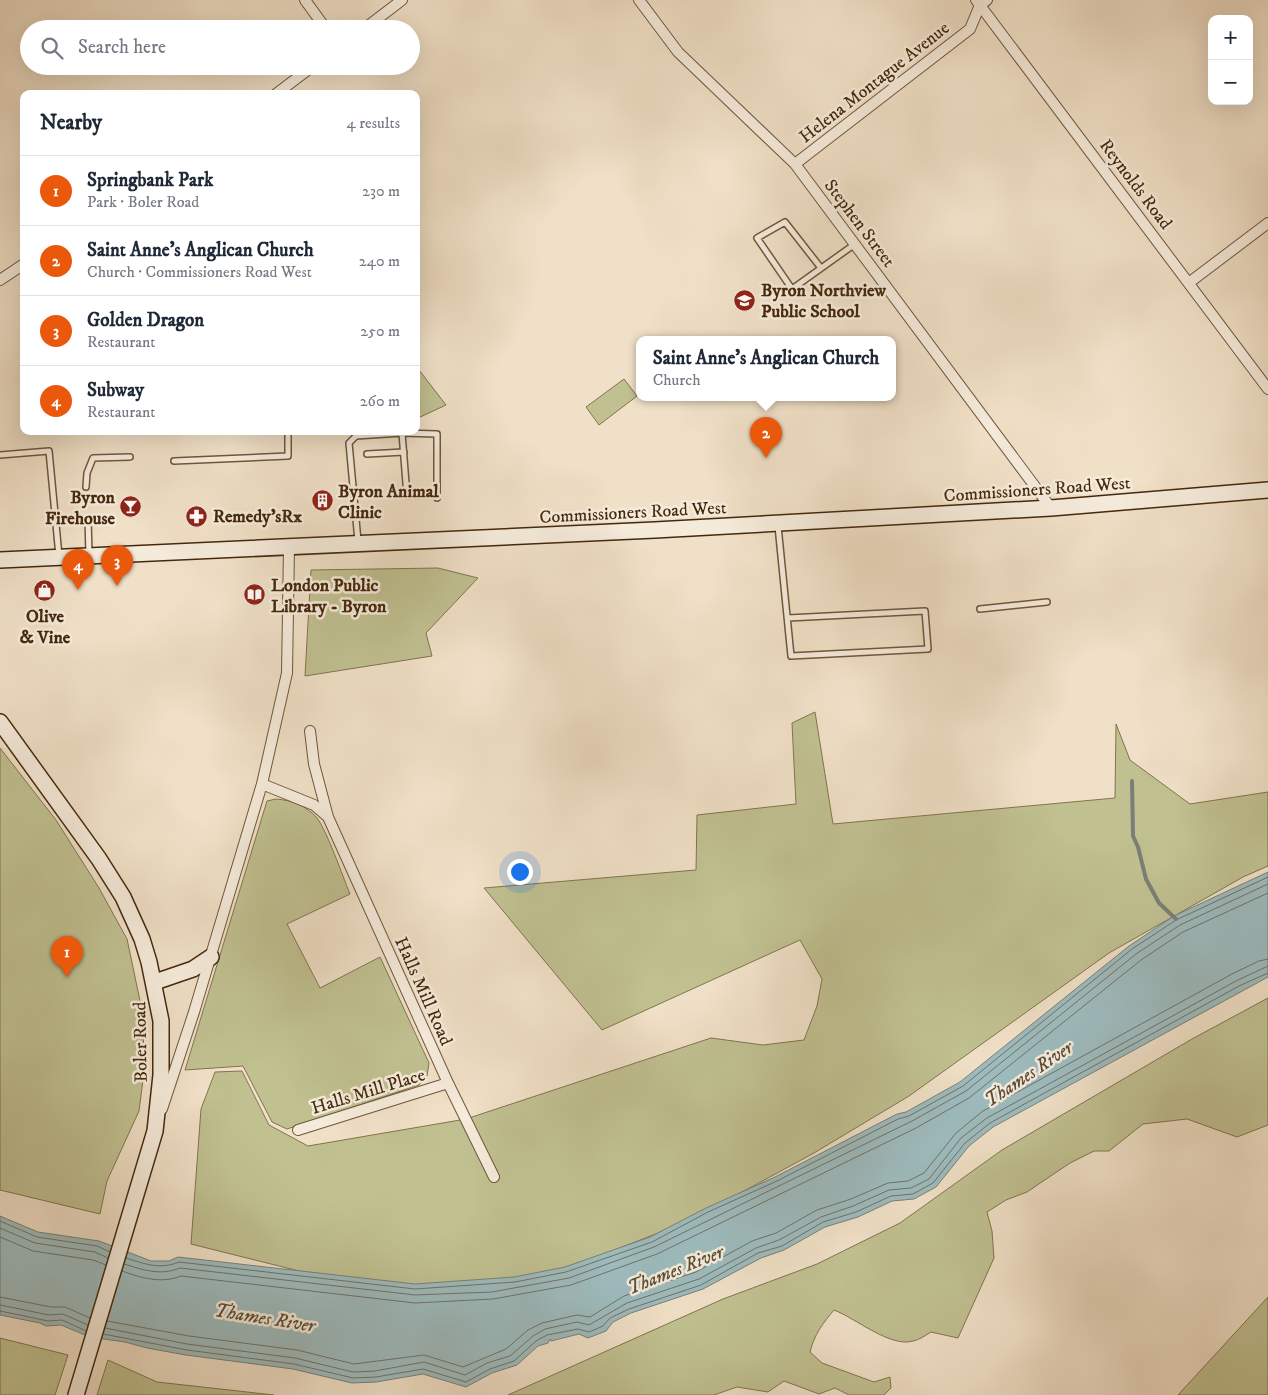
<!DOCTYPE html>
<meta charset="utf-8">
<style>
body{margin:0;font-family:"IM FELL DW Pica",serif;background:#f2f2f3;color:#1f2937}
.controls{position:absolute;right:15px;top:15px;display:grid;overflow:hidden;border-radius:10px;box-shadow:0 5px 20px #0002}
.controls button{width:45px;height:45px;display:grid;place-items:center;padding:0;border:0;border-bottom:1px solid #e0e1e3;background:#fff;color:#1f2937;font:25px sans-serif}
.you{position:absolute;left:519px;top:871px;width:18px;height:18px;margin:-12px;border:4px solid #fff;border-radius:50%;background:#1a73e8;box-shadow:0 0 0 8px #1a73e833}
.badge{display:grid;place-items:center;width:32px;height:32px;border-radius:50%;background:#ea580c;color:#fff;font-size:16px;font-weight:700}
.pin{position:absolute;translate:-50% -41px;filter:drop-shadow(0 1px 2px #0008)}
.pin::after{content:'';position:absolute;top:26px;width:18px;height:15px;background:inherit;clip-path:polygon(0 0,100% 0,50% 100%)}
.popup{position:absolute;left:636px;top:336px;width:260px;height:65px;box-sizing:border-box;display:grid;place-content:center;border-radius:10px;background:#fff;filter:drop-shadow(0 1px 4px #0005);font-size:16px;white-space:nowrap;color:#747a83}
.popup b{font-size:19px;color:#1f2937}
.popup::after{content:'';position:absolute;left:50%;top:100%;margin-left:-10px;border:10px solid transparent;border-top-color:#fff}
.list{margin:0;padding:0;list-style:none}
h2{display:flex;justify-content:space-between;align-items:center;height:65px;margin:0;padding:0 20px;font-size:21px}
h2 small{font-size:16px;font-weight:400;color:#747a83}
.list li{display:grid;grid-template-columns:32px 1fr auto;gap:15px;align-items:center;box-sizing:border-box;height:70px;padding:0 20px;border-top:1px solid #e0e1e3}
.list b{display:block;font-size:19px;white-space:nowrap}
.list p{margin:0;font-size:16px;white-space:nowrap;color:#747a83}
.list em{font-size:16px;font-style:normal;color:#747a83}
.icon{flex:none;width:28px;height:28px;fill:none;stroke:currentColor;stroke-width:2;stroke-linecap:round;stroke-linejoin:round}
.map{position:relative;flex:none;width:1268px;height:1395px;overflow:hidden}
.search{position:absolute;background:#fff;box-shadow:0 5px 20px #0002;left:20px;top:20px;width:400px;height:55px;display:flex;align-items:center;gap:12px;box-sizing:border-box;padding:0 18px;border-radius:28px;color:#747a83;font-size:19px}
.panel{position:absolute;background:#fff;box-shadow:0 5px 20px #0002;left:20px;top:90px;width:400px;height:345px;border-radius:10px}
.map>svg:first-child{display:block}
.green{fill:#c0c091;stroke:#82744e}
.water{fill:#9dbbbe;stroke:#7a8077}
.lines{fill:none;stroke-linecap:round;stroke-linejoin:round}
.shore{stroke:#717265;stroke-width:1}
.stream{stroke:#7a8077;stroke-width:4}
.lane-casing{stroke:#70563b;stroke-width:8}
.street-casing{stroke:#70563b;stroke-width:12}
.secondary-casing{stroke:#45280c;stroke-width:18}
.lane{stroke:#f5ebdb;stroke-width:5}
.street{stroke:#f5ebdb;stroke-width:10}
.secondary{stroke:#f5ebdb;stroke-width:15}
.labels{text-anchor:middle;stroke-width:5;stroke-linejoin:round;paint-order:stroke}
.street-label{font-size:18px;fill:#45280c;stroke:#f5ebdb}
.poi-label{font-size:18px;font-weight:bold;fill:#45280c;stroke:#f5ebdb;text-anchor:start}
.water-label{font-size:19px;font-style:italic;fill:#5b4d38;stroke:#f5ebdb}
</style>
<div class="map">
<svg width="1268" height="1395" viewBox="0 0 1268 1395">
<rect width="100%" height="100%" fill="#f0e0c7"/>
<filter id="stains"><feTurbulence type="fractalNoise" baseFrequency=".004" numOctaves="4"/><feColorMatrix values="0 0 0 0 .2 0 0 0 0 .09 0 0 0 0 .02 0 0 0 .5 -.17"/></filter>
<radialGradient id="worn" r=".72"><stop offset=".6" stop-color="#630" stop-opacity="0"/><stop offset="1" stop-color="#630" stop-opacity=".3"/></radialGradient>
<!-- green -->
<path class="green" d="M416,366L446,405L416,419Z
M624,379L637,396L599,425L586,407Z
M438,568L478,578L426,633L432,656L305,676L311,570Z
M815,712L833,824L1115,798L1116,724L1130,760L1190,804L1268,792V866L1243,877L1109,953L909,1096L814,1153L689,1221L576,1265L449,1301L307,1273L191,1244L201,1109L215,1072L242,1071L269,1125L308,1146L466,1119L711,1038L763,1045L804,1040L817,1006L822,979L800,940L602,1030L484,888L696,870L697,815L796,804L792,723Z
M0,748L56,820L99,888L127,939L143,1015L144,1072L139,1111L107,1181L100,1214L0,1190Z
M276,799C291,800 307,806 317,818C327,831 343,877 350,894L287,924L320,988L380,957L429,1063L427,1076L419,1085L287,1129L272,1122L243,1066L185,1070L267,801Z
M1268,998V1125L1237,1137L1187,1119L1143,1124L1109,1151H1094L1070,1163L1027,1192L1006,1200L987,1212L992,1231L994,1258L958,1338L931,1332C926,1335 919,1340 913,1341C891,1348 855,1318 834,1310C823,1323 814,1335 810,1352L822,1363L874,1382L890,1377L891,1388L884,1395H849L835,1388L819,1394L784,1381L768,1392L737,1387L714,1395H508L723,1299L817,1264L900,1223L1002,1150L1192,1039Z
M1268,1297V1395H1178Z
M0,1338L68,1355L55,1395H0Z
M108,1360L157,1382L274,1395H97Z"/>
<!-- water -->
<path class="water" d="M1268,872V977L993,1127L969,1146L936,1187L914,1199L892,1201L858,1217L825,1227L784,1250L761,1258L703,1289L631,1313L613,1322L606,1331L588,1338L579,1334L551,1341L550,1339L548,1343L538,1346L517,1365L492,1373L466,1387L423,1374L376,1382L352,1383L293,1369L186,1355L147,1348L125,1342L90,1337L61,1325L46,1326L40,1323L0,1315V1216L38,1232L99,1241L151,1261H169L178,1257L415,1284L514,1277L565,1267L650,1237L706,1208L775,1177L897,1114L906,1112L960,1082L1129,946L1174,916Z"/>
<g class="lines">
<!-- shore -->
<path class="shore" d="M0,1221L37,1237L97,1246L110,1252
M0,1228L35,1243L95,1252L108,1258
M0,1237L33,1251L93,1260L106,1265
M126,1258C145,1264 160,1270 179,1262L415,1289L515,1282L566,1272L652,1242L708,1212L777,1181L898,1119L909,1116L963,1086L1132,949L1176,920L1268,877
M124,1264C144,1270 160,1276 180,1268L415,1295L492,1292L569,1278L654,1247L912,1121L966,1091L1136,954L1180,925L1268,884
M122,1271C142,1278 161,1284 181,1276L415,1303L493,1299L571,1285L657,1254L916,1128L969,1098L1141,960L1183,932L1268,893
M0,1297L51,1307H65L90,1318
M0,1305L49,1315L63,1314L88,1325
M0,1311L48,1321L62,1320L86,1331
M107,1321L189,1336L297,1350L354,1364L424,1355L463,1367L506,1349L528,1330L542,1323L577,1315L590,1317L624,1296L696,1272L752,1241L776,1233L817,1210L851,1199L888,1183L908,1181L924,1173L956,1133L983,1111L1232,974L1259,961L1268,959
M105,1328L187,1344L295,1358L353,1372L375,1371L424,1362L465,1375L487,1363L510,1356L533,1336L545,1329L577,1322L589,1325L627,1303L699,1279L756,1248L779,1240L821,1217L853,1206L889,1190L911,1188L929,1179L961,1138L987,1118L1236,981L1268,966
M103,1334L187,1350L294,1364L353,1378L376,1377L423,1369L466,1382L490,1369L514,1361L536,1341L547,1335L578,1329L589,1332L603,1326L610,1318L629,1309L701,1285L758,1253L782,1246L823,1222L856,1212L891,1196L913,1194L933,1183L965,1143L990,1123L1239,986L1268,973"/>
<!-- stream -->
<path class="stream" d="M1132,781L1133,836L1138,847L1146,879L1159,903L1176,919"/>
<defs>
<path id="lane" d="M821,268L785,222L757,238L792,289L855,244
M402,433L407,496L437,495
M367,454L404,452
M0,455L49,451L59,556
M174,461L288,456V431
M86,487L87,473L93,458L130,457
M88,518L89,555
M778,526L791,656L928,649L925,611L788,618
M358,541L349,443L356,436L402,433L437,434V498
M980,609L1047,602"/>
<path id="street" d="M305,0L326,29
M639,0L678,52L795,164L1051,508
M976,0L1268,389
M364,29L402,0
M276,94L313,66
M795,164L970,29L980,5L987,0
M0,280L24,264
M1190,282L1268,223
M310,731L314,764L328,817L448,1083L494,1177
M262,784L314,805L328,817
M162,1109L194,1012L262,784L287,673L289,547
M298,1130L448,1083"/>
<path id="secondary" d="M0,560L655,530L1051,508L1268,490
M0,722L99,859L123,897L142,939L149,962L161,1021V1075L155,1131L76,1395
M155,982L193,969L211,957"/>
</defs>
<!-- lane casing -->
<use href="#lane" class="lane-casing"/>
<!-- street casing -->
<use href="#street" class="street-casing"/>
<!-- secondary casing -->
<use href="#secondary" class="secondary-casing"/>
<!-- lane -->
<use href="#lane" class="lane"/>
<!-- street -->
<use href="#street" class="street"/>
<!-- secondary -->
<use href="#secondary" class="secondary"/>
</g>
<!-- icons -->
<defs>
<symbol id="school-disc" viewBox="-11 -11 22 22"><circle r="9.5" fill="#8f2418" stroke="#f5ebdb"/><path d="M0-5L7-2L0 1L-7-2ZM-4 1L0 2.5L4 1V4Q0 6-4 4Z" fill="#fff"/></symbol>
<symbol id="building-disc" viewBox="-11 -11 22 22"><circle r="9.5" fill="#8f2418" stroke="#f5ebdb"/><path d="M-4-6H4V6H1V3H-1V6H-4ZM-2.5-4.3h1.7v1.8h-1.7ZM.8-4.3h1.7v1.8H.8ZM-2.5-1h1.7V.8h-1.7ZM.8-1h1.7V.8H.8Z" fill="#fff"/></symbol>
<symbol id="bar-disc" viewBox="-11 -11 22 22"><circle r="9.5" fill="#8f2418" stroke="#f5ebdb"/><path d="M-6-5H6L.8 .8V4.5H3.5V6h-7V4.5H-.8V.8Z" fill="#fff"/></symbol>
<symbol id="pharmacy-disc" viewBox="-11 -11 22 22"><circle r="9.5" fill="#8f2418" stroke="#f5ebdb"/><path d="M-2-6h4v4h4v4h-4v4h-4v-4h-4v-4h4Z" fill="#fff"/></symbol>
<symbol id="shop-disc" viewBox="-11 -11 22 22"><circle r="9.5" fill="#8f2418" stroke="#f5ebdb"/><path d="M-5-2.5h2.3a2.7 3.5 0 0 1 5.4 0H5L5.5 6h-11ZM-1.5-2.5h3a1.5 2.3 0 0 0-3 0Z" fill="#fff"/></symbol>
<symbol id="library-disc" viewBox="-11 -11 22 22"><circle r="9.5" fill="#8f2418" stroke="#f5ebdb"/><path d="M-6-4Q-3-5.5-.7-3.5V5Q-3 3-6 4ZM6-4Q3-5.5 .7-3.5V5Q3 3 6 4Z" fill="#fff"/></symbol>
</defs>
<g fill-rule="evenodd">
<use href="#school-disc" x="732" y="288" width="25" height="25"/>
<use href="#building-disc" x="310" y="488" width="25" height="25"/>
<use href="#bar-disc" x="118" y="494" width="25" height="25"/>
<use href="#pharmacy-disc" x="184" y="504" width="25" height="25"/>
<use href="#shop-disc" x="32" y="578" width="25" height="25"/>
<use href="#library-disc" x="242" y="582" width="25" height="25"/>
</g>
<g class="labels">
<!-- street labels -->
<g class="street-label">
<text transform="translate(874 82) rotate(-38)" y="6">Helena Montague Avenue</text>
<text transform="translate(1136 184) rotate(53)" y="6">Reynolds Road</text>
<text transform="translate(860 223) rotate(53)" y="6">Stephen Street</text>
<text transform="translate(1037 489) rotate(-4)" y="6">Commissioners Road West</text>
<text transform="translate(633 512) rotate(-3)" y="6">Commissioners Road West</text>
<text transform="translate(424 991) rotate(66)" y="6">Halls Mill Road</text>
<text transform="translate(140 1042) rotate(-91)" y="6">Boler Road</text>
<text transform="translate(368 1091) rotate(-17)" y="6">Halls Mill Place</text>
</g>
<!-- poi labels -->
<g class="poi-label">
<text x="761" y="296">Byron Northview<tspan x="761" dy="21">Public School</tspan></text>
<text x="338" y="497">Byron Animal<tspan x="338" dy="21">Clinic</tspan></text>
<text x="115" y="503" text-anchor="end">Byron<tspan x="115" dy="21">Firehouse</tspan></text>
<text x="213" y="522">Remedy'sRx</text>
<text x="271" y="591">London Public<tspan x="271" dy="21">Library - Byron</tspan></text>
<text x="45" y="622" text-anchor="middle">Olive<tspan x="45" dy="21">&amp; Vine</tspan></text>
</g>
<!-- water labels -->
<g class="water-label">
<text transform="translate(1028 1073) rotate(-34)" y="7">Thames River</text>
<text transform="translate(675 1269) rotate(-22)" y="7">Thames River</text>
<text transform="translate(265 1317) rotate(9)" y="7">Thames River</text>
</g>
</g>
<rect width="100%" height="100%" filter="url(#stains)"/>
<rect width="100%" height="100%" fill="url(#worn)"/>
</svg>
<div class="controls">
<button>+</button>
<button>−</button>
</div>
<div class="you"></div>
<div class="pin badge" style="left:67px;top:977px">1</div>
<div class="pin badge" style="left:766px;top:458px">2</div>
<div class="popup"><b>Saint Anne's Anglican Church</b>Church</div>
<div class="pin badge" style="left:117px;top:586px">3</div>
<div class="pin badge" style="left:78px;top:590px">4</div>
<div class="search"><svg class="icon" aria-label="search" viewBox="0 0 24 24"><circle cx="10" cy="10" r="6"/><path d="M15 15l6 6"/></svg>Search here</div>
<section class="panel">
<h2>Nearby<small>4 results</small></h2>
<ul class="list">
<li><span class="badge">1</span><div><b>Springbank Park</b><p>Park · Boler Road</p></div><em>230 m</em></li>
<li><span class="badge">2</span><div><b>Saint Anne's Anglican Church</b><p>Church · Commissioners Road West</p></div><em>240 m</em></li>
<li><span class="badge">3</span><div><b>Golden Dragon</b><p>Restaurant</p></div><em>250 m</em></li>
<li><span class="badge">4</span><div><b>Subway</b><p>Restaurant</p></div><em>260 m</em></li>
</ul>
</section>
</div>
